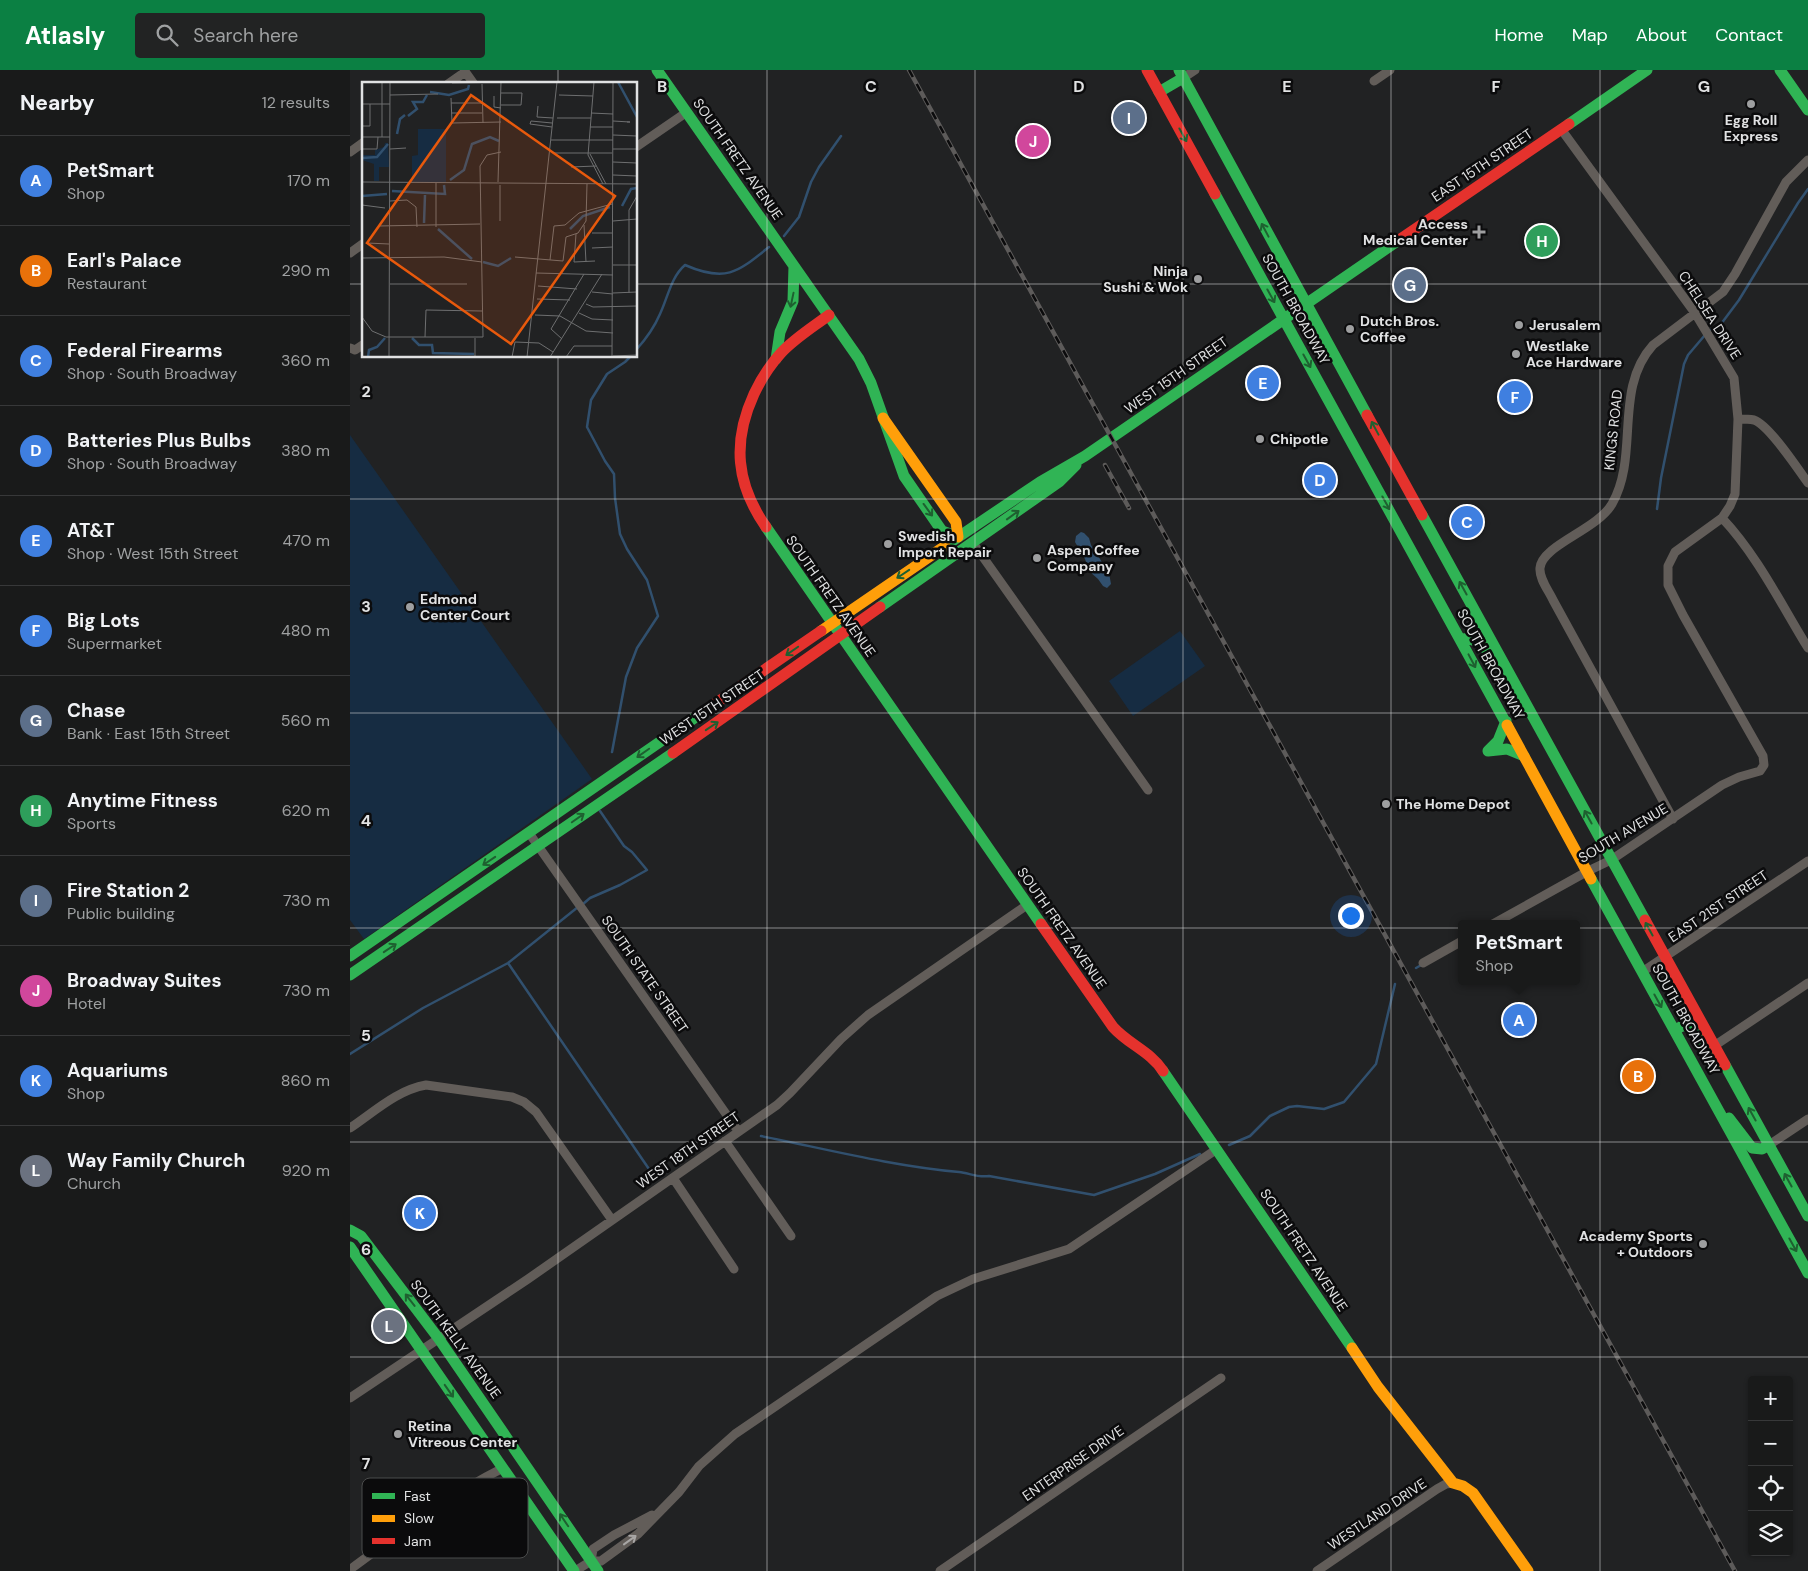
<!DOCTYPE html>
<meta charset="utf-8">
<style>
body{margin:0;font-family:"DM Sans",sans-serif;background:#222323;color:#f1f3f6}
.controls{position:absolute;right:15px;bottom:15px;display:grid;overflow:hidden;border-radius:5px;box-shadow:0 1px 4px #0004}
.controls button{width:45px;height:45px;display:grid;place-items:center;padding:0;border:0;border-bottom:1px solid #373839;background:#191a1a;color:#f1f3f6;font:25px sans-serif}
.you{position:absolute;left:1000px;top:845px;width:18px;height:18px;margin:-12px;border:4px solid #fff;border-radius:50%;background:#1a73e8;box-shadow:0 0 0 8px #1a73e833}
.badge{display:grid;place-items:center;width:32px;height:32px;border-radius:50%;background:#0b8043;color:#fff;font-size:16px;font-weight:700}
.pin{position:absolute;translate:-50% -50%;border:2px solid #fff;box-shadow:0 1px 5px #0006}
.popup{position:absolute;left:1108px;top:850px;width:122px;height:65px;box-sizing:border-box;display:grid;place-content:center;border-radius:5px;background:#191a1a;filter:drop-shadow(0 1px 4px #0005);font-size:16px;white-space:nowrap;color:#9fa1a2}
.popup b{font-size:19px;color:#f1f3f6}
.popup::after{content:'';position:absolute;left:50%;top:100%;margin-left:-10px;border:10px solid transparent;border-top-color:#191a1a}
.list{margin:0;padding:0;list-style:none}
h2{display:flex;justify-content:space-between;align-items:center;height:65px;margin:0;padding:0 20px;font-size:21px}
h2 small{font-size:16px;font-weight:400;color:#9fa1a2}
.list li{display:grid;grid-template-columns:32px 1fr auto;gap:15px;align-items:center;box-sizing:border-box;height:90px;padding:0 20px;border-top:1px solid #373839}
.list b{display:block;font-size:19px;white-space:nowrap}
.list p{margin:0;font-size:16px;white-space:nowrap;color:#9fa1a2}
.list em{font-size:16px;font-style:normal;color:#9fa1a2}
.icon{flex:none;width:28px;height:28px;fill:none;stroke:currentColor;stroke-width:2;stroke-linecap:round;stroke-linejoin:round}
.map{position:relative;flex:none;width:1458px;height:1501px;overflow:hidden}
header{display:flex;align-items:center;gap:30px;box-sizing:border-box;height:70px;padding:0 25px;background:#0b8043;color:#fff}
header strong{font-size:24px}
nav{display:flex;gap:28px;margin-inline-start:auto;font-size:18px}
.search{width:350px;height:45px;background:#222323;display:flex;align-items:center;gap:12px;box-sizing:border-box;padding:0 18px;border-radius:5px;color:#9fa1a2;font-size:19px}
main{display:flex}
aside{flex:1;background:#191a1a}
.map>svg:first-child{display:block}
.green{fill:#162c42}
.water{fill:#31506e}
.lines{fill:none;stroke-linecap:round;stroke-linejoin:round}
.stream{stroke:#31506e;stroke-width:2.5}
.street{stroke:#625d59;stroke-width:9}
.fast{stroke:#30b455;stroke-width:11}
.slow{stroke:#ff9f0a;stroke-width:11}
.jam{stroke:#e5322d;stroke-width:11}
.rail-casing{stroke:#5d5b5a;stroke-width:4.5}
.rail{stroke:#0b0b0c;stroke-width:2.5;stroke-dasharray:8;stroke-linecap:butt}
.oneway{stroke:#1e6030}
.oneway2{stroke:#a8a6a5}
.grid{fill:none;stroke:#e1e2e3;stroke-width:1;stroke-opacity:0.55}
.poi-dot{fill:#9e9fa0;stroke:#0b0b0c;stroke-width:2}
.labels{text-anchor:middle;stroke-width:5;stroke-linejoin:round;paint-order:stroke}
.poi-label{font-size:14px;font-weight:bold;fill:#e1e2e3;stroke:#0b0b0c;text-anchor:start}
.street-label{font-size:14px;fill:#e1e2e3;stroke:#0b0b0c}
.inset-river{fill:none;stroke:#31506e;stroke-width:2.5}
.inset-road{fill:none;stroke:#6e6f70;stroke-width:1}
.view{fill:#e8590c;fill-opacity:0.15;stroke:#e8590c;stroke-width:2.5}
.inset-edge{fill:none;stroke:#e1e2e3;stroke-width:2.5}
.key{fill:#0b0b0c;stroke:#4b4c4c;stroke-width:1}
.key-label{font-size:14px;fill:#e1e2e3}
.grid-label{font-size:16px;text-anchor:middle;font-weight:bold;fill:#e1e2e3;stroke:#0b0b0c;stroke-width:5;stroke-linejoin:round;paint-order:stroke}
</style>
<header>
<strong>Atlasly</strong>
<div class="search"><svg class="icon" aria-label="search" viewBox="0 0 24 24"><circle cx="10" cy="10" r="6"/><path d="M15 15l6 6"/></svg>Search here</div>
<nav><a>Home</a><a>Map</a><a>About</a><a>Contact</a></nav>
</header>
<main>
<aside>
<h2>Nearby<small>12 results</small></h2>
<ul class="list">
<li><span class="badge" style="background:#3f7fe0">A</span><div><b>PetSmart</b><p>Shop</p></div><em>170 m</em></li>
<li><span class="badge" style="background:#e8710a">B</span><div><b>Earl's Palace</b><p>Restaurant</p></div><em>290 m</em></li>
<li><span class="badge" style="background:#3f7fe0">C</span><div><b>Federal Firearms</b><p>Shop · South Broadway</p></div><em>360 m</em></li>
<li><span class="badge" style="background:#3f7fe0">D</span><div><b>Batteries Plus Bulbs</b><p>Shop · South Broadway</p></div><em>380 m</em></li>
<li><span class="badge" style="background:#3f7fe0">E</span><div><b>AT&amp;T</b><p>Shop · West 15th Street</p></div><em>470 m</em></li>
<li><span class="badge" style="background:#3f7fe0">F</span><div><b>Big Lots</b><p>Supermarket</p></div><em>480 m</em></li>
<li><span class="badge" style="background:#5c6f8a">G</span><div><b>Chase</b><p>Bank · East 15th Street</p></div><em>560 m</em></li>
<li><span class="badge" style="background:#2e9e5b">H</span><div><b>Anytime Fitness</b><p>Sports</p></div><em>620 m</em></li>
<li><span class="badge" style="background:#5c6f8a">I</span><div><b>Fire Station 2</b><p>Public building</p></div><em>730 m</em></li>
<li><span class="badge" style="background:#d1479c">J</span><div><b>Broadway Suites</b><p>Hotel</p></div><em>730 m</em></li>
<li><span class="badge" style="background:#3f7fe0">K</span><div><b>Aquariums</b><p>Shop</p></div><em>860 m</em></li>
<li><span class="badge" style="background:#6b7280">L</span><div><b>Way Family Church</b><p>Church</p></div><em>920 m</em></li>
</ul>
</aside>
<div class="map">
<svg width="1458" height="1501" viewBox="0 0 1458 1501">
<rect width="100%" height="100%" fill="#212223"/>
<!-- green -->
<path class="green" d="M0,365L242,709L14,869L0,850Z
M830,561L855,596L783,646L759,611Z"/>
<!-- water -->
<path class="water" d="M731,462L734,463L739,468L741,475L759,503L761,514L757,518L753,516L748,509L739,501L735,489L725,472L726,466Z"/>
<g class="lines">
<!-- stream -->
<path class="stream" d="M434,166L449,147L461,112L469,97L491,66
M1359,261L1371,254L1389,230L1448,133L1458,119
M286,280C296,269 304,258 310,244C318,227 321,207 335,195C376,213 388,202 419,177
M1307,439L1311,408L1334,294L1338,285L1355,265
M262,682L276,607L287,578L308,546L297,510L277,479L270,464L265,428L264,404L255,391L237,357L241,330L257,304L275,292L281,286
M233,834L240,828L270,815L297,800L282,782L274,776L250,741
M158,893L301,1102
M1066,898L1073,894
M0,984L73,938L158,893L228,837
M411,1066C476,1079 542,1096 609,1102C619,1103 628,1108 639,1106L744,1125L805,1104L850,1084
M879,1075L900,1066L920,1046L939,1037L947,1036L974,1039L994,1032L1026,994L1045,914"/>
<!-- street -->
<path class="street" d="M114,0L124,14
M833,8L845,0
M1024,11L1040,0
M98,14L115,2
M286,77L337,42
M0,82L14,72
M0,183L14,173
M0,278L5,280L14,274
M1388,349C1393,349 1399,349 1404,350C1419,355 1448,399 1458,413
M1372,448C1407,485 1431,534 1458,578
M623,473L798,720
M1323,749L1203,530C1199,521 1189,509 1190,498C1192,475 1247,460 1262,434C1290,385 1263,319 1303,275L1373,222L1385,204L1436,112L1458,90
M179,763L388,1061
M1143,854L1238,801L1261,790L1372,715L1389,707L1410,701L1414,695L1413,686L1333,545L1318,515V496L1325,482L1372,448L1380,436L1385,424L1388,349L1384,308L1345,243L1211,59
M1073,893L1112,871
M1292,902L1458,791
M1364,976L1458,913
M0,1058C24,1042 47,1020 76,1015L162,1027L174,1032L186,1042L262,1150
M375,1071L441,1166
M1419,1075L1458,1049
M323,1108L384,1199
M0,1328L178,1209L427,1035L440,1023L491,969L518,945L677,835
M241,1491H251L288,1464L329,1422L349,1396L385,1364L587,1226L623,1209L719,1179L867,1079
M241,1491L243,1479L264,1465L302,1445
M2,1498C51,1462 99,1425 153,1398
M225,1501L241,1491
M590,1501L871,1308
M967,1501L1087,1419L1096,1414L1103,1413"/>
<!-- fast -->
<path class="fast" d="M307,0L509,289L521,313L554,406L592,461L608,467
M829,0L1017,345
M1430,0L1458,40
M809,22L833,8
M1219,54L1297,0
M865,124L1157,655
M426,289L430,262L443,231L444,196
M1072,445L1295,850
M416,457L691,854
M595,476L690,412L735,386L1049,170
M530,537L709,412L726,395
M1111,569C1129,567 1138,581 1149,594
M1138,681L1157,679L1174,686
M1138,681L1148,671L1156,651
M1241,809L1458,1203
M0,886L356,640
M0,905L323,683
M1325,960L1334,955C1343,958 1361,984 1368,993
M1375,995L1458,1146
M813,1001L1002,1278
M1379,1048L1402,1078L1412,1079L1419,1075
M0,1160L11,1166L89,1269L248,1501
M0,1177L224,1501"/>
<!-- slow -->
<path class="slow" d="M533,348L606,452L608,467
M471,561L595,476
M1157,655L1241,809
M1002,1278L1028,1317L1103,1413L1113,1416L1123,1423L1178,1501"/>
<!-- jam -->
<path class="jam" d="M797,0L865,124
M1049,170L1219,54
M1017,345L1072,445
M416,457C386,414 382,372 404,324C411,309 420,295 431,283C445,268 463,257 479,245
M356,640L471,561
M323,683L530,537
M1295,850L1375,995
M691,854L763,957C778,974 801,982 813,1001"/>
<defs>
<path id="rail" d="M559,0L1385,1501
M755,395L779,438"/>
</defs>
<!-- rail casing -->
<use href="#rail" class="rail-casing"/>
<!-- rail -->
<use href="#rail" class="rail"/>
</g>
<!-- one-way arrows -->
<defs><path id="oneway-shaft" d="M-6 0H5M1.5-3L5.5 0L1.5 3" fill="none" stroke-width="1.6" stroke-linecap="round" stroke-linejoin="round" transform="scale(1.25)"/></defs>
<g class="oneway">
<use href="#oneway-shaft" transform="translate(833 65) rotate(61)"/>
<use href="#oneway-shaft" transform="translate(915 160) rotate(-118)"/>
<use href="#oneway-shaft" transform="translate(921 226) rotate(61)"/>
<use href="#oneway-shaft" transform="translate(442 230) rotate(102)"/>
<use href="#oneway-shaft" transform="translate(957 291) rotate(61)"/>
<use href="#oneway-shaft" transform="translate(1025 358) rotate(-118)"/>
<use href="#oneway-shaft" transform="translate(1036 433) rotate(61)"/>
<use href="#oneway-shaft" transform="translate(578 440) rotate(54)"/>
<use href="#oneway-shaft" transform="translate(663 445) rotate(-36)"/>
<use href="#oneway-shaft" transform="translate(553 504) rotate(146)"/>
<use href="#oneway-shaft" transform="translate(1113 518) rotate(-119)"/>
<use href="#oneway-shaft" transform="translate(442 581) rotate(145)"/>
<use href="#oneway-shaft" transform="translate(1122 591) rotate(62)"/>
<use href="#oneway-shaft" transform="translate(362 656) rotate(-34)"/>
<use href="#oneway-shaft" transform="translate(293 683) rotate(145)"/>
<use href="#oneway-shaft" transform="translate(1238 747) rotate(-119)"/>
<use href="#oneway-shaft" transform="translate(228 748) rotate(-35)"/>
<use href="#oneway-shaft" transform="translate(139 791) rotate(146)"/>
<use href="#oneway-shaft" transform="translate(1299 859) rotate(-119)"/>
<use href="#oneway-shaft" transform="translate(40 878) rotate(-34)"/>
<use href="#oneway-shaft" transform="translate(1308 931) rotate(61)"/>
<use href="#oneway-shaft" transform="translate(1402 1044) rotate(-119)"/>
<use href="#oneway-shaft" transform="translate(1438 1110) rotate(-119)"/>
<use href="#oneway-shaft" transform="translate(1443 1175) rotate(61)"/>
<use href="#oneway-shaft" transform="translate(60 1230) rotate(-128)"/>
<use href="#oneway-shaft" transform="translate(99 1321) rotate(55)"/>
<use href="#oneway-shaft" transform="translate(214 1450) rotate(-124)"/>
</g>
<use class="oneway2" href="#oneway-shaft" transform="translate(280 1470) rotate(-36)"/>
<!-- grid -->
<path class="grid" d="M208,0V14M417,0V1501M625,0V1501M833,0V1501M1041,0V1501M1250,0V1501M0,214H14M286,214H1458M208,286V1501M0,429H1458M0,643H1458M0,858H1458M0,1072H1458M0,1287H1458"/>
<!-- markers -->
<g class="poi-dot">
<circle cx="1401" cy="34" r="5"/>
<path d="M1126.5 154.5h5v5h5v5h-5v5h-5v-5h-5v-5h5z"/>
<circle cx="848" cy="209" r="5"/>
<circle cx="1169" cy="255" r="5"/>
<circle cx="1000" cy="259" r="5"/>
<circle cx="1166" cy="284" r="5"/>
<circle cx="910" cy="369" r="5"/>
<circle cx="538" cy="474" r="5"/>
<circle cx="687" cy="488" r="5"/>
<circle cx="60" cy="537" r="5"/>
<circle cx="1036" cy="734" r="5"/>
<circle cx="1353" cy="1174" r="5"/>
<circle cx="48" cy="1364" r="5"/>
</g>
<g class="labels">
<!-- poi labels -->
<g class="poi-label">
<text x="1401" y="55" text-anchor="middle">Egg Roll<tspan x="1401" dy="16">Express</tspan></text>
<text x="1118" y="159" text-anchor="end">Access<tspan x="1118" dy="16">Medical Center</tspan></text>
<text x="838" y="206" text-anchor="end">Ninja<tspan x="838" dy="16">Sushi &amp; Wok</tspan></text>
<text x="1010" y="256">Dutch Bros.<tspan x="1010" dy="16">Coffee</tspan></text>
<text x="1179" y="260">Jerusalem</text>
<text x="1176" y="281">Westlake<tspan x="1176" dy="16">Ace Hardware</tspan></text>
<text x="920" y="374">Chipotle</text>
<text x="548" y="471">Swedish<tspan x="548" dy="16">Import Repair</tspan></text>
<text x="697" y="485">Aspen Coffee<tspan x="697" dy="16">Company</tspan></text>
<text x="70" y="534">Edmond<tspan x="70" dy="16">Center Court</tspan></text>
<text x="1046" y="739">The Home Depot</text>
<text x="1343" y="1171" text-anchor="end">Academy Sports<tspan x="1343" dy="16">+ Outdoors</tspan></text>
<text x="58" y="1361">Retina<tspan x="58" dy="16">Vitreous Center</tspan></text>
</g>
<!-- street labels -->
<g class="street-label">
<text transform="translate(388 89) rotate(55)" y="5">SOUTH FRETZ AVENUE</text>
<text transform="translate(1132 95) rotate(-34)" y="5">EAST 15TH STREET</text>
<text transform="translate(946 239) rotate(61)" y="5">SOUTH BROADWAY</text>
<text transform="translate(1360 245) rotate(57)" y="5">CHELSEA DRIVE</text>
<text transform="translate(826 305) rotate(-35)" y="5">WEST 15TH STREET</text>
<text transform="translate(1263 360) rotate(-84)" y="5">KINGS ROAD</text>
<text transform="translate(481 526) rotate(55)" y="5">SOUTH FRETZ AVENUE</text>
<text transform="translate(1141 594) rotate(61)" y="5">SOUTH BROADWAY</text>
<text transform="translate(362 637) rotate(-34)" y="5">WEST 15TH STREET</text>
<text transform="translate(1273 763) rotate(-31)" y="5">SOUTH AVENUE</text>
<text transform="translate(1368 836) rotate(-34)" y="5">EAST 21ST STREET</text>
<text transform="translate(712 858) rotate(55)" y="5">SOUTH FRETZ AVENUE</text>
<text transform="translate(295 904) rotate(55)" y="5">SOUTH STATE STREET</text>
<text transform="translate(1336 949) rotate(61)" y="5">SOUTH BROADWAY</text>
<text transform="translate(338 1080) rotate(-35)" y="5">WEST 18TH STREET</text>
<text transform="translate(954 1180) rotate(56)" y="5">SOUTH FRETZ AVENUE</text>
<text transform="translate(106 1269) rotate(54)" y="5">SOUTH KELLY AVENUE</text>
<text transform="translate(723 1393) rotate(-35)" y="5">ENTERPRISE DRIVE</text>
<text transform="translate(1027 1444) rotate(-34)" y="5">WESTLAND DRIVE</text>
</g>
</g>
<!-- overview -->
<g transform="translate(12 12)">
<rect width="275" height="275" fill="#212223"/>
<path d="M56,47H84V100H50V74L56,73ZM23,61H26L27,85H17V99H12V82L0,78V73H13V68L22,65Z" fill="#162c42"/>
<path class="inset-river" d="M256,0L275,35M68,10L87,13L106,7L107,3M46,34L55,27L51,20H61L65,13M35,52L38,37L43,33M0,76L15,75L26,62M88,98L102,88L110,62L128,55L137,59M30,109L83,112L82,103M0,114L25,112M260,124L269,107L275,106M62,141L63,113M76,147L110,177M208,147L221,134L248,125M121,180L136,184L149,176M50,256L57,263H70L71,271L112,272M6,275L7,268L15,265L23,256"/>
<path class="inset-road" d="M20,0V55M232,0L226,73L241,102M90,1L147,0M120,2L121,41M28,13L76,12M197,13L231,14M132,14V25L139,26M89,16L90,41L139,40M89,21H120M0,22H28M139,23H159L160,11H139M176,24L175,35L191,36M89,31H120M229,31L251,32M195,36H229M251,39L268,40H265M190,41L169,39L168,42L190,45M0,44H8V22M228,45H251M251,53L275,54M0,55H28M189,58H251M0,67H15L16,55M28,67L44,66M251,67H275M191,71H250M228,72L244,102M251,80L275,81M209,85L234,84M251,93L275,94M0,100L275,102M136,100L139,0M74,101V145M138,103V139M28,119L45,118L54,125L55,145M0,123L23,126M251,139L275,137M222,143L224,180M16,144L118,142M230,151H250M214,152L212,180L233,179M5,161L27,162M230,166L251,165M153,175L201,179L204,155L216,151L224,139L225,102M0,176L82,175L120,180M188,178L192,144L203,143L217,131L250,122M251,183H275M174,191L251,193M28,202H105M176,204L215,207M230,210L251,212M251,211L275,210M267,211V128L275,114M175,217L208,218M224,222L231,225L275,224M217,231L230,237L251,238M173,233L198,234L224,249L251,251M0,235L10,249L24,255H121L118,84L125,73L139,70M63,255L64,228L120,229M200,257L189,247L222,192M251,274L275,273M27,275L28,0M113,275V256M150,275L153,260L177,261L191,270M165,275L195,0M188,275L240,192M204,275L212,264H250M250,275L251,0"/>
<path class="view" d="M109,13L253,114L149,262L5,161Z"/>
<rect width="275" height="275" class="inset-edge"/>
</g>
<!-- legend -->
<rect x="12" y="1408" width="166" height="80" rx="8" class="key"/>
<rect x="22" y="1423" width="23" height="6" fill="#30b455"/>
<rect x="22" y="1445" width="23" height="7" fill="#ff9f0a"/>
<rect x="22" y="1468" width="23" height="6" fill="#e5322d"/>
<g class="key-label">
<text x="54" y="1431">Fast</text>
<text x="54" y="1453">Slow</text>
<text x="54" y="1476">Jam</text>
</g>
<g class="grid-label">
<text x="312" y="22">B</text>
<text x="521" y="22">C</text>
<text x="729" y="22">D</text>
<text x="937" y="22">E</text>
<text x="1146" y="22">F</text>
<text x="1354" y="22">G</text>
<text x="16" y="327">2</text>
<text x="16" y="542">3</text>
<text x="16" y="756">4</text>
<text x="16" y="971">5</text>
<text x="16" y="1185">6</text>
<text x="16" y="1399">7</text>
</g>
</svg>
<div class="controls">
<button>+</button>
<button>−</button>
<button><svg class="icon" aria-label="locate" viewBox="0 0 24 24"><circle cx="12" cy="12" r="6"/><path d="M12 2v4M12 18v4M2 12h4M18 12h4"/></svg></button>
<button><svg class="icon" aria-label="layers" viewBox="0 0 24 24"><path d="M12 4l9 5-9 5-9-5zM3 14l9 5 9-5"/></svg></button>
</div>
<div class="you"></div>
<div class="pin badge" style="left:1169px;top:950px;background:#3f7fe0">A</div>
<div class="popup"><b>PetSmart</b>Shop</div>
<div class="pin badge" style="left:1288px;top:1006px;background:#e8710a">B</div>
<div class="pin badge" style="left:1117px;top:452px;background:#3f7fe0">C</div>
<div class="pin badge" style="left:970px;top:410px;background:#3f7fe0">D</div>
<div class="pin badge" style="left:913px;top:313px;background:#3f7fe0">E</div>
<div class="pin badge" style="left:1165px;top:327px;background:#3f7fe0">F</div>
<div class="pin badge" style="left:1060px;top:215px;background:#5c6f8a">G</div>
<div class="pin badge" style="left:1192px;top:171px;background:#2e9e5b">H</div>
<div class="pin badge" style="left:779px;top:48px;background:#5c6f8a">I</div>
<div class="pin badge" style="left:683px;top:71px;background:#d1479c">J</div>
<div class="pin badge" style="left:70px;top:1143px;background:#3f7fe0">K</div>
<div class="pin badge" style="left:39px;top:1256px;background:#6b7280">L</div>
</div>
</main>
